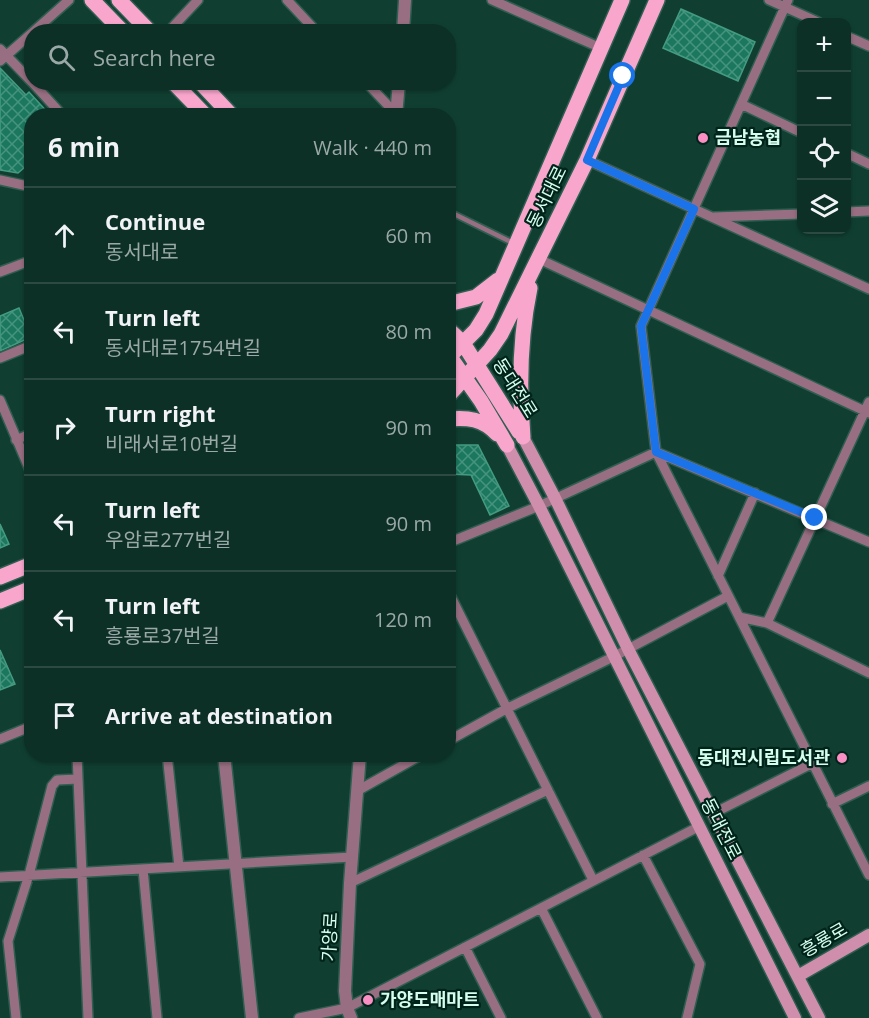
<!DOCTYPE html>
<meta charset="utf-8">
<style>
body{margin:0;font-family:"Open Sans","Noto Sans KR",sans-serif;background:#15372e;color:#f1f3f6}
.controls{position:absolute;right:18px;top:18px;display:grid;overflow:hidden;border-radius:12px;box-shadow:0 2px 4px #0004}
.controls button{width:54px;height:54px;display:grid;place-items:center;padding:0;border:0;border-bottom:2px solid #2c4a43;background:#0c2f26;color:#f1f3f6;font:30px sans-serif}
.stop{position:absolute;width:18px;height:18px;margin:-14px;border:4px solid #1a73e8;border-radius:50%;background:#fff}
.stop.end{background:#1a73e8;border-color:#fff;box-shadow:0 2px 6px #0008}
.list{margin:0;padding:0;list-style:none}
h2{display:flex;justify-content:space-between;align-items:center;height:78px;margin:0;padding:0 24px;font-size:26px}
h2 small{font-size:20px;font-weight:400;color:#9aa9a7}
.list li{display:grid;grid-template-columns:39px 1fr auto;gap:18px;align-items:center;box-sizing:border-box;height:96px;padding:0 24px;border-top:2px solid #2c4a43}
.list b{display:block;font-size:22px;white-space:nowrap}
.list p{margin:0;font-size:20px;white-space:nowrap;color:#9aa9a7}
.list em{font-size:20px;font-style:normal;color:#9aa9a7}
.icon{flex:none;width:33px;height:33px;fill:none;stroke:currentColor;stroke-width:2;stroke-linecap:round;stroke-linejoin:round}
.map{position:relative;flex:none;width:869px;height:1018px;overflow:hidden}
.search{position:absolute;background:#0c2f26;box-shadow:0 2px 4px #0004;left:24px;top:24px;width:432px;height:66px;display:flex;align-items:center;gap:15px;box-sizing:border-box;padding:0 21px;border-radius:24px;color:#9aa9a7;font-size:22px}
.panel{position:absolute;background:#0c2f26;box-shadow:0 2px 4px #0004;left:24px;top:108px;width:432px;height:654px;border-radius:24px}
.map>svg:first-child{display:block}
.building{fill:url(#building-cross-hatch);stroke:#459b80;stroke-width:1.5}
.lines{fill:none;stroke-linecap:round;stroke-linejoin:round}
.service-casing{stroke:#305e50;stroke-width:8}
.minor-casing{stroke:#305e50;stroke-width:12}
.tertiary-casing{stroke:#305e50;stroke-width:15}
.secondary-casing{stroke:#305e50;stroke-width:15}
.primary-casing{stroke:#305e50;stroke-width:18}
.service{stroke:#986f82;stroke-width:4.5}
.minor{stroke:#986f82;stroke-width:9}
.tertiary{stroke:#986f82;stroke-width:12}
.secondary{stroke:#cf8fac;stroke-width:12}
.primary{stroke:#f9a6cd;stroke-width:15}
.route{stroke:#1a73e8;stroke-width:8}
.poi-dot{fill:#fb8fc4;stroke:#00241a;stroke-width:2}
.labels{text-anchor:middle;stroke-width:4.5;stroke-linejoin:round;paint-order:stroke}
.poi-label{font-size:18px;font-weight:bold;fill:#d5feee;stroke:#00241a;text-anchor:start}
.street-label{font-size:18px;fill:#d5feee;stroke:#00241a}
</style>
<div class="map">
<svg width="869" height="1018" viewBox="0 0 869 1018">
<defs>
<pattern id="building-cross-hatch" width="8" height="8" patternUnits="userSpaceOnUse" patternTransform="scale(1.5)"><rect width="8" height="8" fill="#1b785f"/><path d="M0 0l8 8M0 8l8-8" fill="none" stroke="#46937e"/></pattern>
</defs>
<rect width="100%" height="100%" fill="#103f32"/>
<!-- building -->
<path class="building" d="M681,9L755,42L738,81L663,48Z
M0,68L26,95L29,92L51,116H32V161L18,173L0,170Z
M19,308L31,337L0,351V316Z
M448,445H478L509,506L490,515L471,475L448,474Z
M0,524L9,544L0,548Z
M0,650L15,684L0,690Z"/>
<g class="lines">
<defs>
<path id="service" d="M448,211L515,244"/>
<path id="minor" d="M287,0L317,32
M492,0L601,48
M769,0L818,22
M788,0L641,326L656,452L869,875
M33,32L69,0
M168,32L198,0
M846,36L869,46
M0,49L32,82
M0,61L32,33
M32,82L63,116
M366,82L397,115
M741,104L802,133
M846,153L869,164
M587,160L869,289
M0,180L32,187
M846,212L869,211
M714,217L802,214
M539,259L869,413
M0,272L32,260
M0,358L32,345
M0,400L32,475
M16,440L32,433
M448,543L539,506L656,452L869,542
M718,576L755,493
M448,591L593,880
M739,617L767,623L869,673
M767,623L869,402
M0,739L32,726
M448,741L506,709L613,657L728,596
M77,754L88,1018
M167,754L179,867
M357,791L423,754
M832,804L869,786
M714,813L811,764
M643,855L700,964L687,1018
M143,869L157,1018
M0,877L352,857
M350,883L548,790
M541,908L597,1018
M465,947L501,1018
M16,1018L8,941L29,875L52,786L57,780L78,779
M299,1018L347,1008L698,827"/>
<path id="tertiary" d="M403,32L405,0
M396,116L399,82
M224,754L252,1018
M351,1018L347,1008L345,991L350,883L360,754"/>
<path id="secondary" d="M523,437L555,498L628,649L819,1018
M507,445L539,506L795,1018
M798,976L869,935"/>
<path id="primary" d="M92,0L123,32
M119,0L150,32
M173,82L206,116
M200,82L232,116
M448,304L476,297L498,280
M448,329L463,343L519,432
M448,354L481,401L507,445
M448,358L476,330L486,314L622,0
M448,396L490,350L501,334L587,160L657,0
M448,419C468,417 483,419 497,434
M523,437C519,389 520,336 530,288
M0,577L32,564
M0,601L32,588"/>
</defs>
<!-- service casing -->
<use href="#service" class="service-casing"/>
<!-- minor casing -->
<use href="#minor" class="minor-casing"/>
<!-- tertiary casing -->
<use href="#tertiary" class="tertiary-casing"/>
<!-- secondary casing -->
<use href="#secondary" class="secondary-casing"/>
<!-- primary casing -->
<use href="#primary" class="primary-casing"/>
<!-- service -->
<use href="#service" class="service"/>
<!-- minor -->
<use href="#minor" class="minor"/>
<!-- tertiary -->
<use href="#tertiary" class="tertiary"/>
<!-- secondary -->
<use href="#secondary" class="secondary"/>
<!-- primary -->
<use href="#primary" class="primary"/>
</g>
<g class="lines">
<!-- route -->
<path class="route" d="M623,76L587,160L694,209L641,326L656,452L815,518"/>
</g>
<!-- markers -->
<g class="poi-dot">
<circle cx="703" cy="138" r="6"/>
<circle cx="842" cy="758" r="6"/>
<circle cx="368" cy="1000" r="6"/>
</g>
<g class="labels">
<!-- poi labels -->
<g class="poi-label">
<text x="715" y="144">금남농협</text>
<text x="830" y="764" text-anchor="end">동대전시립도서관</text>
<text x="380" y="1006">가양도매마트</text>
</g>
<!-- street labels -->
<g class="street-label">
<text transform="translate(547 197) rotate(-64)" y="6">동서대로</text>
<text transform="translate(515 388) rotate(58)" y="6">동대전로</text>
<text transform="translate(721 829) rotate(63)" y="6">동대전로</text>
<text transform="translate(330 937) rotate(-87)" y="6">가양로</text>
<text transform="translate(824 940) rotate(-30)" y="6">흥룡로</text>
</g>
</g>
</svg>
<div class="controls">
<button>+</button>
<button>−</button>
<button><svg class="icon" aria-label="locate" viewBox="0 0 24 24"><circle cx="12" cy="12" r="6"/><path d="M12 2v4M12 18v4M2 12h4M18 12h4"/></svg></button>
<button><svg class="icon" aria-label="layers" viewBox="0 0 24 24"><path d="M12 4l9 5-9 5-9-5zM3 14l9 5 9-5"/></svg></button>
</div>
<div class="stop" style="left:623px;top:76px"></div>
<div class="stop end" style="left:815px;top:518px"></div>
<div class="search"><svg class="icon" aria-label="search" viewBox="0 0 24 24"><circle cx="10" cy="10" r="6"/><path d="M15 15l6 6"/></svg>Search here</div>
<section class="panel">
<h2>6 min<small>Walk · 440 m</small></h2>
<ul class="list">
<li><svg class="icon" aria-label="ahead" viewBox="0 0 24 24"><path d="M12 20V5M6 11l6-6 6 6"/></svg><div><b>Continue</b><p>동서대로</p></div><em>60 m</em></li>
<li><svg class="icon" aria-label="left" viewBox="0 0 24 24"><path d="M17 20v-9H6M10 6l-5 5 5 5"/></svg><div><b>Turn left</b><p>동서대로1754번길</p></div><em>80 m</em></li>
<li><svg class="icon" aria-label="right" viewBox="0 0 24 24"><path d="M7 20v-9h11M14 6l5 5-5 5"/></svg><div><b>Turn right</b><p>비래서로10번길</p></div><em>90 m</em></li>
<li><svg class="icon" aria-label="left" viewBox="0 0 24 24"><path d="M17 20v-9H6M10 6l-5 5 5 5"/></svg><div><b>Turn left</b><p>우암로277번길</p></div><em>90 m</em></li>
<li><svg class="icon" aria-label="left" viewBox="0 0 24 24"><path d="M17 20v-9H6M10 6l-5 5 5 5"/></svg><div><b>Turn left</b><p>흥룡로37번길</p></div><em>120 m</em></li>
<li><svg class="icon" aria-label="arrive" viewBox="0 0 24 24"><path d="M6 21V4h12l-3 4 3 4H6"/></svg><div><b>Arrive at destination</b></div></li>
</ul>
</section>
</div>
